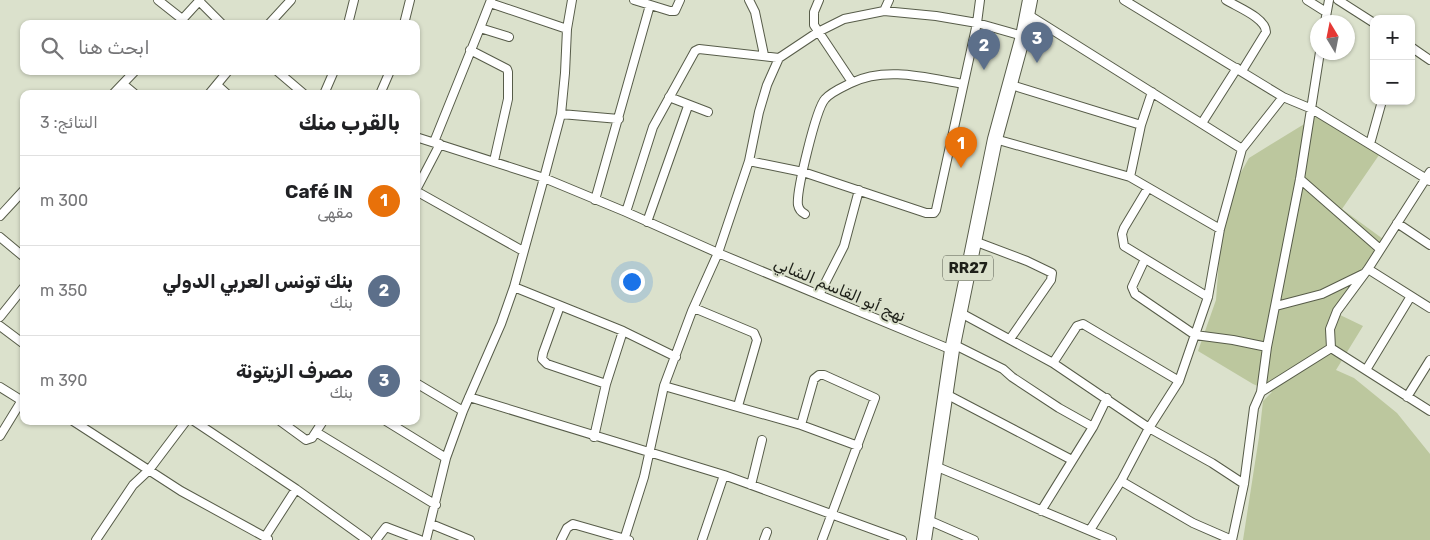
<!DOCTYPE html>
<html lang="ar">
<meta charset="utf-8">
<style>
body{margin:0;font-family:Rubik,Cairo,sans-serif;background:#f2f2f2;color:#202124;direction:rtl}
.controls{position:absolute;right:15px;top:15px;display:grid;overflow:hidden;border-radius:10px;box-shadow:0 1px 4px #0004}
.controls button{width:45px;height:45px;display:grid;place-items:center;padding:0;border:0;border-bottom:1px solid #e0e0e0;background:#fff;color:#202124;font:25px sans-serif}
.compass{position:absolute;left:1310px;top:15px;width:45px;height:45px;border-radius:50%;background:#fff;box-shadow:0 1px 4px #0004;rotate:350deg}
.you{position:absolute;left:631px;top:281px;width:18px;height:18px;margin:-12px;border:4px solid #fff;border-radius:50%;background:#1a73e8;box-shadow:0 0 0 8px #1a73e833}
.badge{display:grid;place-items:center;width:32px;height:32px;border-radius:50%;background:#ad368d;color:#fff;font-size:16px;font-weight:700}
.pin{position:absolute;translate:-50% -41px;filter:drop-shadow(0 1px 2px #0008)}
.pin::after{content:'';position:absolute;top:26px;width:18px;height:15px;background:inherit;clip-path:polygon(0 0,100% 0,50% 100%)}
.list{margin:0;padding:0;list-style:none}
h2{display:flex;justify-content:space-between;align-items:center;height:65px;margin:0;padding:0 20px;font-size:21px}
h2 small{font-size:16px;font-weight:400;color:#757577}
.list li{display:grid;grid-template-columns:32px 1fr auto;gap:15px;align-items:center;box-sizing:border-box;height:90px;padding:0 20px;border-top:1px solid #e0e0e0}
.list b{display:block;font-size:19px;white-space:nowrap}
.list p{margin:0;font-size:16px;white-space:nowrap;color:#757577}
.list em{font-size:16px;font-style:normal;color:#757577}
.icon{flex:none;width:28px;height:28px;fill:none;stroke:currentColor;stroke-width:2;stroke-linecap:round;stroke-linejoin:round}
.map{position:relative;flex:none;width:1430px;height:540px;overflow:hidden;direction:ltr}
.search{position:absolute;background:#fff;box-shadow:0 1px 4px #0004;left:20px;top:20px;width:400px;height:55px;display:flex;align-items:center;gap:12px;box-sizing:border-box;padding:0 18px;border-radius:10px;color:#757577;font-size:19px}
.panel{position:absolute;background:#fff;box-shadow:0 1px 4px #0004;left:20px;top:90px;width:400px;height:335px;border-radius:10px;direction:rtl}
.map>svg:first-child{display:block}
.green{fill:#bcc79e}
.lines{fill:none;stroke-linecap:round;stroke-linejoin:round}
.street-casing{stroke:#575c49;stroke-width:10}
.highway-casing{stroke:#575c49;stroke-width:16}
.street{stroke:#fff;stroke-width:8}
.highway{stroke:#fff;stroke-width:14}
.labels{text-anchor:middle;stroke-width:4;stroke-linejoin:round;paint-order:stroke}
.shield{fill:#dbe1cc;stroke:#575a4f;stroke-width:1}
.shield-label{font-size:15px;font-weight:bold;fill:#1e2019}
.street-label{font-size:16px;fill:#1e2019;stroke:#dbe1cc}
</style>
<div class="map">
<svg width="1430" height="540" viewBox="0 0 1430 540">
<rect width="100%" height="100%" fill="#dbe1cc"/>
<!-- green -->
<path class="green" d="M1319,115L1379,155L1342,209L1383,239L1338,314L1363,326L1336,370L1354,378L1397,413L1430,454V540H1243L1259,437L1263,401L1272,392L1253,384L1198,351L1216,300L1221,233L1235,183L1249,158Z"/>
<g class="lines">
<defs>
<path id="street" d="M158,0L182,19
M634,0L670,11H675L680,0
M749,0L755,12L764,55
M819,0L814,12V25L852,82
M1124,0L1283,97L1312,109L1430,181
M1226,0C1237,7 1266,18 1266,32L1242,71
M1307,0L1326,12
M1338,0L1374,23
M199,1L222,24
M490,3L567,29
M884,11L889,0
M1027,14L1242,149
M1325,22L1329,0
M178,24L200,0
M269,24L291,0
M348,24L354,0
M404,24L410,0
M480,28L491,0
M1411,47L1430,60
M470,50L507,69L508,72V99L494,161
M277,71L304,94
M123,84L135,94
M1008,84L1141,125
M217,85L227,94
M113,94L135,71
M209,94L228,71
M324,94L334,71
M380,94L390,71
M669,97L708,112
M561,114L619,119
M1202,123L1237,68
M416,137L544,178L626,212L718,253L952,350
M995,139L1130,177L1220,229
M434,142L480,28L509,37
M1370,144L1382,101
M749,161L803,172L926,213H934L936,210L977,23L980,0
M1130,177L1141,125L1152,92
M1300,179L1380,249
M1148,188L1124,228L1122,234L1124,246L1208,297
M416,190L440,144
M416,191L523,251
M595,200L650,5
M626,212L653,127L695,51L699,49L779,58
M805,214C801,212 799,210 798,205C796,192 816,109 825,99C831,92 843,87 851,83C886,66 927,78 963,84
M0,216L24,190
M647,222L688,106
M1397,223L1430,245
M0,237L24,257
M974,241L1027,261L1052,273L1051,280L1010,339
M1145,259L1132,287L1135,294L1195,335L1233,340L1267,347
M1368,269L1430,308
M514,287L623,331L676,357
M819,295L844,246L859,190
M560,306L543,353L542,359L547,364L606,384
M1276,306L1322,294L1363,274
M694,308L754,333L757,340L738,406
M959,312L1053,363L1149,428L1212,463L1244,484
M0,317L24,287
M0,326L24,344
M953,344L1003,369L1012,377L1059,408L1093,427
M1331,348L1330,329L1337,311L1368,269L1430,172
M1331,348L1430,411
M1053,363L1077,326L1083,324L1179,381
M1366,370L1411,296
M416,383L463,411
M664,386L801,425L858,446
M0,387L24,402
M1261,392L1331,348
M944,393L1072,460
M469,397L724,475L902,540
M1407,397L1430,360
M73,421L181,491L265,537
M194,421L296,489L367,540
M280,421L306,440L312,438L323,421
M386,421L446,458
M801,425L814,379L819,375H824L875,398L822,540
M316,432L436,505
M0,436L22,400
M594,437L606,384L623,331
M935,466L1112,540
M1121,481L1193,523L1232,540
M751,485L762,440
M1041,511L1093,427L1107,398
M928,520L974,540
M431,524L470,540
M1090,530L1121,481L1149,428L1179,381L1208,297L1220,229L1242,149L1283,97
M268,539L265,537L296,489
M96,540L133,485L149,470L186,421
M376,540L386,527L420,540
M426,540L446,458L463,411L501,324L514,287L544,178L561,114L565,73L567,29L572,0
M561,540L567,528L573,524L629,540
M624,540L644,477L664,386L692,311L718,253L749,161L759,112L767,85L779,58L818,32L844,19L884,11L936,16L977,23L1023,36
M702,540L724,475
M764,540L767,532
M1232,540L1244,484L1254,408L1261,392L1267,347L1300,179L1320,52"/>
<path id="highway" d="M924,540L952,350L995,139L1023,36L1030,0"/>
</defs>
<!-- street casing -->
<use href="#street" class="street-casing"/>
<!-- highway casing -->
<use href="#highway" class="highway-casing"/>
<!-- street -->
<use href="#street" class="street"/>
<!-- highway -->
<use href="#highway" class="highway"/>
</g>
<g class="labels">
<!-- shield labels -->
<rect class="shield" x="943" y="255.5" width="50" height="25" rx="4"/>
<g class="shield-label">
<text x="968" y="273">RR27</text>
</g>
<!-- street labels -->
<g class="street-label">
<text transform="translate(840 289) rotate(23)" y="6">نهج أبو القاسم الشابي</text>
</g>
</g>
</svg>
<div class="controls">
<button>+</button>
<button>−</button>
</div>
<svg class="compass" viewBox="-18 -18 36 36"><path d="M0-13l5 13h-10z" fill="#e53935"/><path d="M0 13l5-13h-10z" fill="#757577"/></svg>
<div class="you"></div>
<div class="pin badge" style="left:961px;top:168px;background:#e8710a">1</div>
<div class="pin badge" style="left:984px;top:70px;background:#5c6f8a">2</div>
<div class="pin badge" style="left:1037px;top:63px;background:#5c6f8a">3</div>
<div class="search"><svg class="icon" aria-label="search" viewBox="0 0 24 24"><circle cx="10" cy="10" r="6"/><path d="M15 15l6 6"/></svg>ابحث هنا</div>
<section class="panel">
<h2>بالقرب منك<small>النتائج: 3</small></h2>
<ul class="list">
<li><span class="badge" style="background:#e8710a">1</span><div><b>Café IN</b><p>مقهى</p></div><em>300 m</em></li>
<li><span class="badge" style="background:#5c6f8a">2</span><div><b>بنك تونس العربي الدولي</b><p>بنك</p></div><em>350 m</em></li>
<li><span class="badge" style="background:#5c6f8a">3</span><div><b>مصرف الزيتونة</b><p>بنك</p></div><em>390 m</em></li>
</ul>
</section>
</div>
